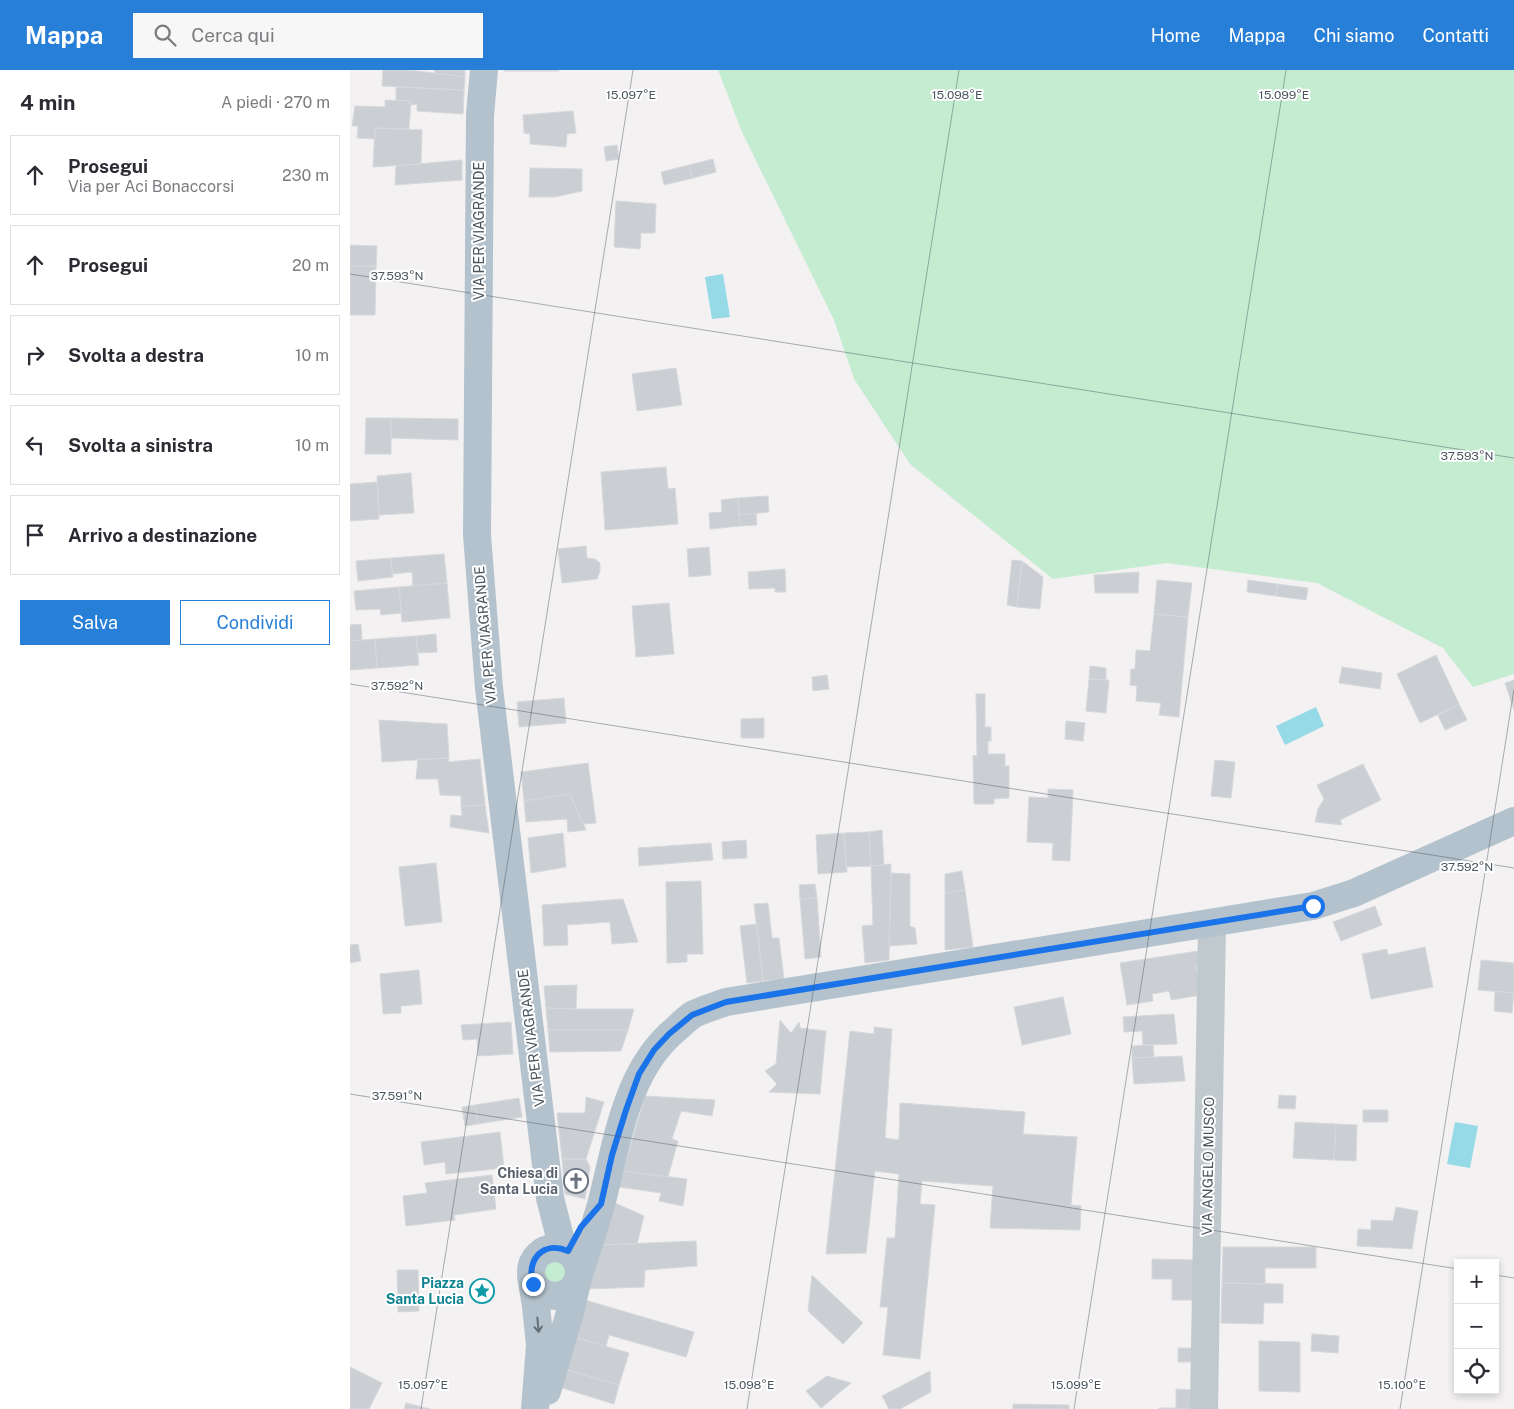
<!DOCTYPE html>
<html lang="it">
<meta charset="utf-8">
<style>
body{margin:0;font-family:"Public Sans",sans-serif;background:#f7f7f7;color:#2b2b33}
.controls{position:absolute;right:15px;bottom:15px;display:grid;overflow:hidden;border-radius:0px;box-shadow:0 2px 8px #0003}
.controls button{width:45px;height:45px;display:grid;place-items:center;padding:0;border:0;border-bottom:1px solid #e1e1e2;background:#fff;color:#2b2b33;font:25px sans-serif}
.stop{position:absolute;width:15px;height:15px;margin:-11px;border:4px solid #1a73e8;border-radius:50%;background:#fff}
.stop.end{background:#1a73e8;border-color:#fff;box-shadow:0 1px 5px #0008}
.list{margin:0;padding:0;list-style:none}
h2{display:flex;justify-content:space-between;align-items:center;height:65px;margin:0;padding:0 20px;font-size:21px}
h2 small{font-size:16px;font-weight:400;color:#7c7c81}
.list li{display:grid;grid-template-columns:32px 1fr auto;gap:15px;align-items:center;box-sizing:border-box;height:80px;margin:0 10px 10px;padding:0 10px;border:1px solid #e1e1e2;border-radius:0px}
.list b{display:block;font-size:19px;white-space:nowrap}
.list p{margin:0;font-size:16px;white-space:nowrap;color:#7c7c81}
.list em{font-size:16px;font-style:normal;color:#7c7c81}
.actions{display:flex;gap:10px;padding:15px 20px}
.actions a{flex:1;padding:11px 0;border:1px solid #287fd7;border-radius:0px;text-align:center;font-size:18px;color:#287fd7}
.actions .main{background:#287fd7;color:#fff}
.icon{flex:none;width:28px;height:28px;fill:none;stroke:currentColor;stroke-width:2;stroke-linecap:round;stroke-linejoin:round}
.map{position:relative;flex:none;width:1164px;height:1339px;overflow:hidden}
header{display:flex;align-items:center;gap:30px;box-sizing:border-box;height:70px;padding:0 25px;background:#287fd7;color:#fff}
header strong{font-size:24px}
nav{display:flex;gap:28px;margin-inline-start:auto;font-size:18px}
.search{width:350px;height:45px;background:#f7f7f7;display:flex;align-items:center;gap:12px;box-sizing:border-box;padding:0 18px;border-radius:0px;color:#7c7c81;font-size:19px}
main{display:flex}
aside{flex:1;background:#fff}
.map>svg:first-child{display:block}
.green{fill:#c4ecd1}
.water{fill:#95dae6}
.building{fill:#cbced3;stroke:#d6d8dc}
.lines{fill:none;stroke-linecap:round;stroke-linejoin:round}
.minor{stroke:#c0c9ce;stroke-width:28}
.major{stroke:#b3c2cd;stroke-width:28}
.oneway{stroke:#647079}
.route{stroke:#1a73e8;stroke-width:6}
.ticks{fill:none;stroke:#4a555d;stroke-width:1;stroke-opacity:0.45}
.labels{text-anchor:middle;stroke-width:4;stroke-linejoin:round;paint-order:stroke}
.street-label{font-size:14px;fill:#4a555d;stroke:#fff}
.worship-label{font-size:14px;font-weight:bold;fill:#5b616d;stroke:#fff;text-anchor:end}
.culture-label{font-size:14px;font-weight:bold;fill:#0d838f;stroke:#fff;text-anchor:end}
.ticks-label{font-size:12px;text-anchor:middle;fill:#4a555d;stroke:#fff;stroke-width:4;stroke-linejoin:round;paint-order:stroke}
</style>
<header>
<strong>Mappa</strong>
<div class="search"><svg class="icon" aria-label="search" viewBox="0 0 24 24"><circle cx="10" cy="10" r="6"/><path d="M15 15l6 6"/></svg>Cerca qui</div>
<nav><a>Home</a><a>Mappa</a><a>Chi siamo</a><a>Contatti</a></nav>
</header>
<main>
<aside>
<h2>4 min<small>A piedi · 270 m</small></h2>
<ul class="list">
<li><svg class="icon" aria-label="ahead" viewBox="0 0 24 24"><path d="M12 20V5M6 11l6-6 6 6"/></svg><div><b>Prosegui</b><p>Via per Aci Bonaccorsi</p></div><em>230 m</em></li>
<li><svg class="icon" aria-label="ahead" viewBox="0 0 24 24"><path d="M12 20V5M6 11l6-6 6 6"/></svg><div><b>Prosegui</b></div><em>20 m</em></li>
<li><svg class="icon" aria-label="right" viewBox="0 0 24 24"><path d="M7 20v-9h11M14 6l5 5-5 5"/></svg><div><b>Svolta a destra</b></div><em>10 m</em></li>
<li><svg class="icon" aria-label="left" viewBox="0 0 24 24"><path d="M17 20v-9H6M10 6l-5 5 5 5"/></svg><div><b>Svolta a sinistra</b></div><em>10 m</em></li>
<li><svg class="icon" aria-label="arrive" viewBox="0 0 24 24"><path d="M6 21V4h12l-3 4 3 4H6"/></svg><div><b>Arrivo a destinazione</b></div></li>
</ul>
<div class="actions"><a class="main">Salva</a><a>Condividi</a></div>
</aside>
<div class="map">
<svg width="1164" height="1339" viewBox="0 0 1164 1339">
<rect width="100%" height="100%" fill="#f3f1f1"/>
<!-- green -->
<path class="green" d="M368,0H1164V604L1123,617L1093,578L967,513L817,493L703,509L560,394L504,309L484,250L392,62Z
M204,1189L214,1190L220,1197L212,1216C192,1220 186,1196 204,1189Z"/>
<!-- water -->
<path class="water" d="M373,204L380,247L362,249L355,207Z
M966,637L974,656L935,675L926,656Z
M1105,1052L1128,1056L1120,1098L1097,1094Z"/>
<!-- building -->
<path class="building" d="M33,0H59L115,7L114,20L32,16Z
M85,0H115V7L84,3Z
M154,0H209V1H154Z
M46,17L114,20L113,44L67,41V34L60,35L61,31L46,30Z
M35,30L61,31L59,59L25,58V69L7,68L8,56H2L5,36L35,37Z
M223,41L226,63L217,64L216,77L180,74V64L174,63L173,45Z
M25,58L72,60L71,94L23,97Z
M267,75L269,89L256,91L254,77Z
M363,89L366,102L343,108L339,95Z
M112,90V110L45,115L46,96Z
M339,95L343,108L314,115L311,102Z
M180,98L232,99V121L205,127H179Z
M266,131L306,134L305,163H291L290,179L264,177Z
M0,175L27,176L26,196H0Z
M0,196H26L25,245H0Z
M326,298L332,335L287,341L282,304Z
M16,348H41V384H15Z
M41,348L108,349V370L41,368Z
M316,397L318,419L325,418L328,454L255,460L251,402Z
M61,403L64,443L29,445L27,406Z
M27,412L29,449L0,451V414Z
M418,426L419,442L389,445L388,428Z
M388,428L390,456L360,459L359,443L372,442L371,430Z
M406,443L407,455L390,456L389,445Z
M236,476L237,488L245,489L250,493V501L247,509L212,513L208,479Z
M359,477L361,505L339,507L337,479Z
M94,484L97,513L63,516L62,502L42,504L41,488Z
M41,488L43,507L8,511L6,491Z
M662,490L672,491L667,537L657,535Z
M672,491L693,507L690,539L667,537Z
M435,499L436,522H425V518L399,519L398,502Z
M789,502L788,523H745L744,505Z
M807,510L842,513L838,547L804,544Z
M898,510L927,514L926,526L897,522Z
M97,513L100,548L52,552L49,517Z
M927,514L958,518L956,530L926,526Z
M49,517L51,543L31,545L30,539L6,540L4,521Z
M319,533L324,584L286,587L282,536Z
M804,544L838,547L829,647L809,645L811,633L786,631L787,616L780,615L781,599H785L786,580L800,581Z
M11,554L12,570L0,571V555Z
M86,564L87,582L68,583L66,566Z
M66,566L69,595L27,598L25,569Z
M25,569L27,598L0,600V571Z
M1086,585L1109,634L1070,653L1047,604Z
M740,596L756,598V610L739,609Z
M992,597L1032,603L1030,619L989,613Z
M477,605L479,619L463,621L462,607Z
M739,609L759,610L756,643L736,641Z
M1164,610V640L1155,613Z
M626,624H635V657H641V671H638V684H655V696H659V728L644,729V734H624L623,685L627,686Z
M214,628L216,653L169,657L167,632Z
M1109,634L1117,650L1095,660L1088,645Z
M414,648V668H391V649Z
M29,650L97,654L99,688L32,692Z
M716,651L735,653L733,671L715,669Z
M99,688L98,692L130,689L135,735L111,736V726L90,725L88,709H66L68,689Z
M865,690L885,692L881,728L861,726Z
M238,693L246,753L233,754L220,724L174,731L171,702Z
M1013,694L1031,730L990,750L992,755L965,752L968,739L974,729L967,715Z
M698,719L723,720L720,791L702,790L703,773L677,772L679,727L698,728Z
M220,724L236,760L218,762L217,749L176,752L174,731Z
M135,735L139,763L100,757L101,745L112,746L111,736Z
M532,760L534,795L521,796L519,762Z
M519,762L521,796L496,797L494,763Z
M213,763L216,797L181,803L178,768Z
M494,763L497,802L468,804L466,765Z
M396,770L397,788L373,789L372,772Z
M361,773L363,790L289,796L288,778Z
M86,793L92,852L55,856L49,797Z
M541,794L539,890L515,893L512,856L523,855L521,796Z
M612,801L615,820L595,823V804Z
M541,803L560,804V856L565,858L567,874L539,876Z
M351,811L353,884H337V892L317,893L316,812Z
M465,814L467,828L450,829L449,815Z
M615,820L623,877L595,880V823Z
M467,828L471,887L455,889L450,829Z
M273,829L288,872L262,874L260,852L217,855L218,875L194,876L192,835Z
M418,833L422,868H429L434,909L413,911L404,834Z
M1025,836L1032,855L991,871L983,852Z
M407,854L413,911L397,913L390,856Z
M8,874L11,891L0,893V875Z
M1075,877L1083,917L1021,929L1012,884L1037,879L1038,885Z
M848,881L851,895L846,896L851,925L821,930L819,921L802,924L803,931L777,935L770,893Z
M1131,890L1164,893V923L1128,920Z
M69,900L72,934L51,936V943L33,944L30,904Z
M227,915L226,939L196,938L194,916Z
M1145,921L1164,923L1162,943L1144,941Z
M713,927L721,964L672,975L664,937Z
M196,938L226,939H284L278,960H198Z
M824,944L827,974L793,975L792,961L774,962L773,947Z
M430,950L441,963L449,952L450,958L476,961L470,1024L419,1022L427,1014L415,1001L426,994Z
M161,952L163,984L128,986L127,969L113,970L111,955Z
M524,957L542,959L535,1068L549,1070L550,1033L675,1042L673,1064L727,1067L721,1135L731,1136L730,1160L640,1158L643,1116L572,1111L570,1134L585,1135L570,1289L533,1285L538,1237H530L537,1168H545L549,1104L525,1101L516,1183L476,1184L500,961L524,964Z
M198,960H278L271,981L200,982Z
M803,975L804,987L782,988V976Z
M832,986L835,1011L784,1014L782,988Z
M929,1025L946,1026L945,1039L928,1038Z
M295,1026L365,1030L362,1046L331,1041L322,1069L328,1071L318,1107L273,1101Z
M236,1027L254,1032L236,1089H212L207,1043H235Z
M169,1028L172,1047L128,1054L125,1035Z
M125,1035L128,1054L115,1056L112,1037Z
M1013,1040H1038V1052H1013Z
M945,1052L986,1054L984,1090L943,1088Z
M986,1054L1007,1055L1006,1091L984,1090Z
M150,1062L154,1098L96,1104L95,1092L74,1095L71,1072Z
M212,1089H236L240,1097L235,1129L215,1124Z
M273,1101L337,1109L333,1136L309,1131L311,1123L269,1117Z
M142,1105L146,1139L104,1145L105,1150L56,1156L53,1126L77,1123L75,1113Z
M263,1132L294,1146L287,1174L250,1175Z
M1046,1137L1068,1141L1062,1179L1007,1176L1008,1159L1021,1160V1150L1043,1151Z
M346,1171L347,1196L295,1200L294,1217L238,1219L250,1175Z
M873,1177H966V1198H915V1214L872,1213Z
M802,1189L846,1190V1230H822V1209H802Z
M47,1200H68L69,1241L48,1242Z
M462,1205L513,1253L493,1274L458,1241Z
M872,1213L933,1214V1233H914L913,1254L871,1253Z
M235,1230L344,1262L336,1287L259,1265L256,1276L224,1267Z
M962,1264L989,1266L988,1283L961,1281Z
M224,1267L279,1283L269,1315L214,1299Z
M909,1271L950,1272V1322L909,1321Z
M828,1278H844V1292H828Z
M0,1297L32,1313L19,1339H0Z
M214,1299L269,1315L264,1334L209,1317Z
M580,1301L581,1322L550,1339H539L532,1326Z
M477,1306L501,1313L471,1338L456,1321Z
M826,1319L844,1320L843,1339H809V1338H826Z
M56,1333L80,1339H54Z
M663,1334L719,1335V1339H663Z"/>
<g class="lines">
<!-- minor -->
<path class="minor" d="M854,1339L862,853"/>
<!-- major -->
<path class="major" d="M134,0L130,45L127,465L139,618L200,1128L213,1179
M181 1202a24 24 0 1 1 48 0a24 24 0 1 1-48 0Z
M229,1204C237,1181 244,1158 251,1135C267,1074 275,1001 326,959C332,954 337,948 344,944C354,939 365,936 376,932L963,836L1004,823L1164,751
M181,1206L186,1236L190,1275L185,1339
M197,1321L221,1239L227,1212"/>
</g>
<!-- one-way arrows -->
<defs><path id="oneway-shaft" d="M-6 0H5M1.5-3L5.5 0L1.5 3" fill="none" stroke-width="1.6" stroke-linecap="round" stroke-linejoin="round" transform="scale(1.25)"/></defs>
<use class="oneway" href="#oneway-shaft" transform="translate(188 1255) rotate(85)"/>
<g class="lines">
<!-- route -->
<path class="route" d="M183,1214C176,1190 193,1170 218,1181L231,1157L251,1134L262,1085L276,1040L289,1004L304,980L319,964L342,945L376,932L963,836"/>
</g>
<!-- ticks -->
<path class="ticks" d="M0,204L1164,388M0,614L1164,798M0,1024L1108,1199M1145,1205L1164,1208M71,1339L283,0M397,1339L609,0M724,1339L936,0M1050,1339L1164,619"/>
<!-- icons -->
<defs>
<symbol id="church-ring" viewBox="-11 -11 22 22"><circle r="9.5" fill="#fff" stroke="#6b7280" stroke-width="1.5"/><path d="M-1.2-6h2.4v3.5h3.3v2.4h-3.3V6h-2.4V-.1h-3.3v-2.4h3.3Z" fill="#6b7280"/></symbol>
<symbol id="sight-ring" viewBox="-11 -11 22 22"><circle r="9.5" fill="#fff" stroke="#0f9aa8" stroke-width="1.5"/><path d="M0-6L1.8-2.2L6-1.7L2.9 1.2L3.7 5.4L0 3.3L-3.7 5.4L-2.9 1.2L-6-1.7L-1.8-2.2Z" fill="#0f9aa8"/></symbol>
</defs>
<g fill-rule="evenodd">
<use href="#church-ring" x="212" y="1097" width="28" height="28"/>
<use href="#sight-ring" x="118" y="1207" width="28" height="28"/>
</g>
<g class="labels">
<!-- street labels -->
<g class="street-label">
<text transform="translate(129 161) rotate(-90)" y="5">VIA PER VIAGRANDE</text>
<text transform="translate(135 565) rotate(-95)" y="5">VIA PER VIAGRANDE</text>
<text transform="translate(181 968) rotate(-97)" y="5">VIA PER VIAGRANDE</text>
<text transform="translate(858 1096) rotate(-89)" y="5">VIA ANGELO MUSCO</text>
</g>
<!-- worship labels -->
<g class="worship-label">
<text x="208" y="1108">Chiesa di<tspan x="208" dy="16">Santa Lucia</tspan></text>
</g>
<!-- culture labels -->
<g class="culture-label">
<text x="114" y="1218">Piazza<tspan x="114" dy="16">Santa Lucia</tspan></text>
</g>
</g>
<g class="ticks-label">
<text x="281" y="29">15.097°E</text>
<text x="607" y="29">15.098°E</text>
<text x="934" y="29">15.099°E</text>
<text x="47" y="210">37.593°N</text>
<text x="1117" y="390">37.593°N</text>
<text x="47" y="620">37.592°N</text>
<text x="1117" y="801">37.592°N</text>
<text x="47" y="1030">37.591°N</text>
<text x="73" y="1319">15.097°E</text>
<text x="399" y="1319">15.098°E</text>
<text x="726" y="1319">15.099°E</text>
<text x="1052" y="1319">15.100°E</text>
</g>
</svg>
<div class="controls">
<button>+</button>
<button>−</button>
<button><svg class="icon" aria-label="locate" viewBox="0 0 24 24"><circle cx="12" cy="12" r="6"/><path d="M12 2v4M12 18v4M2 12h4M18 12h4"/></svg></button>
</div>
<div class="stop" style="left:963px;top:836px"></div>
<div class="stop end" style="left:183px;top:1214px"></div>
</div>
</main>
